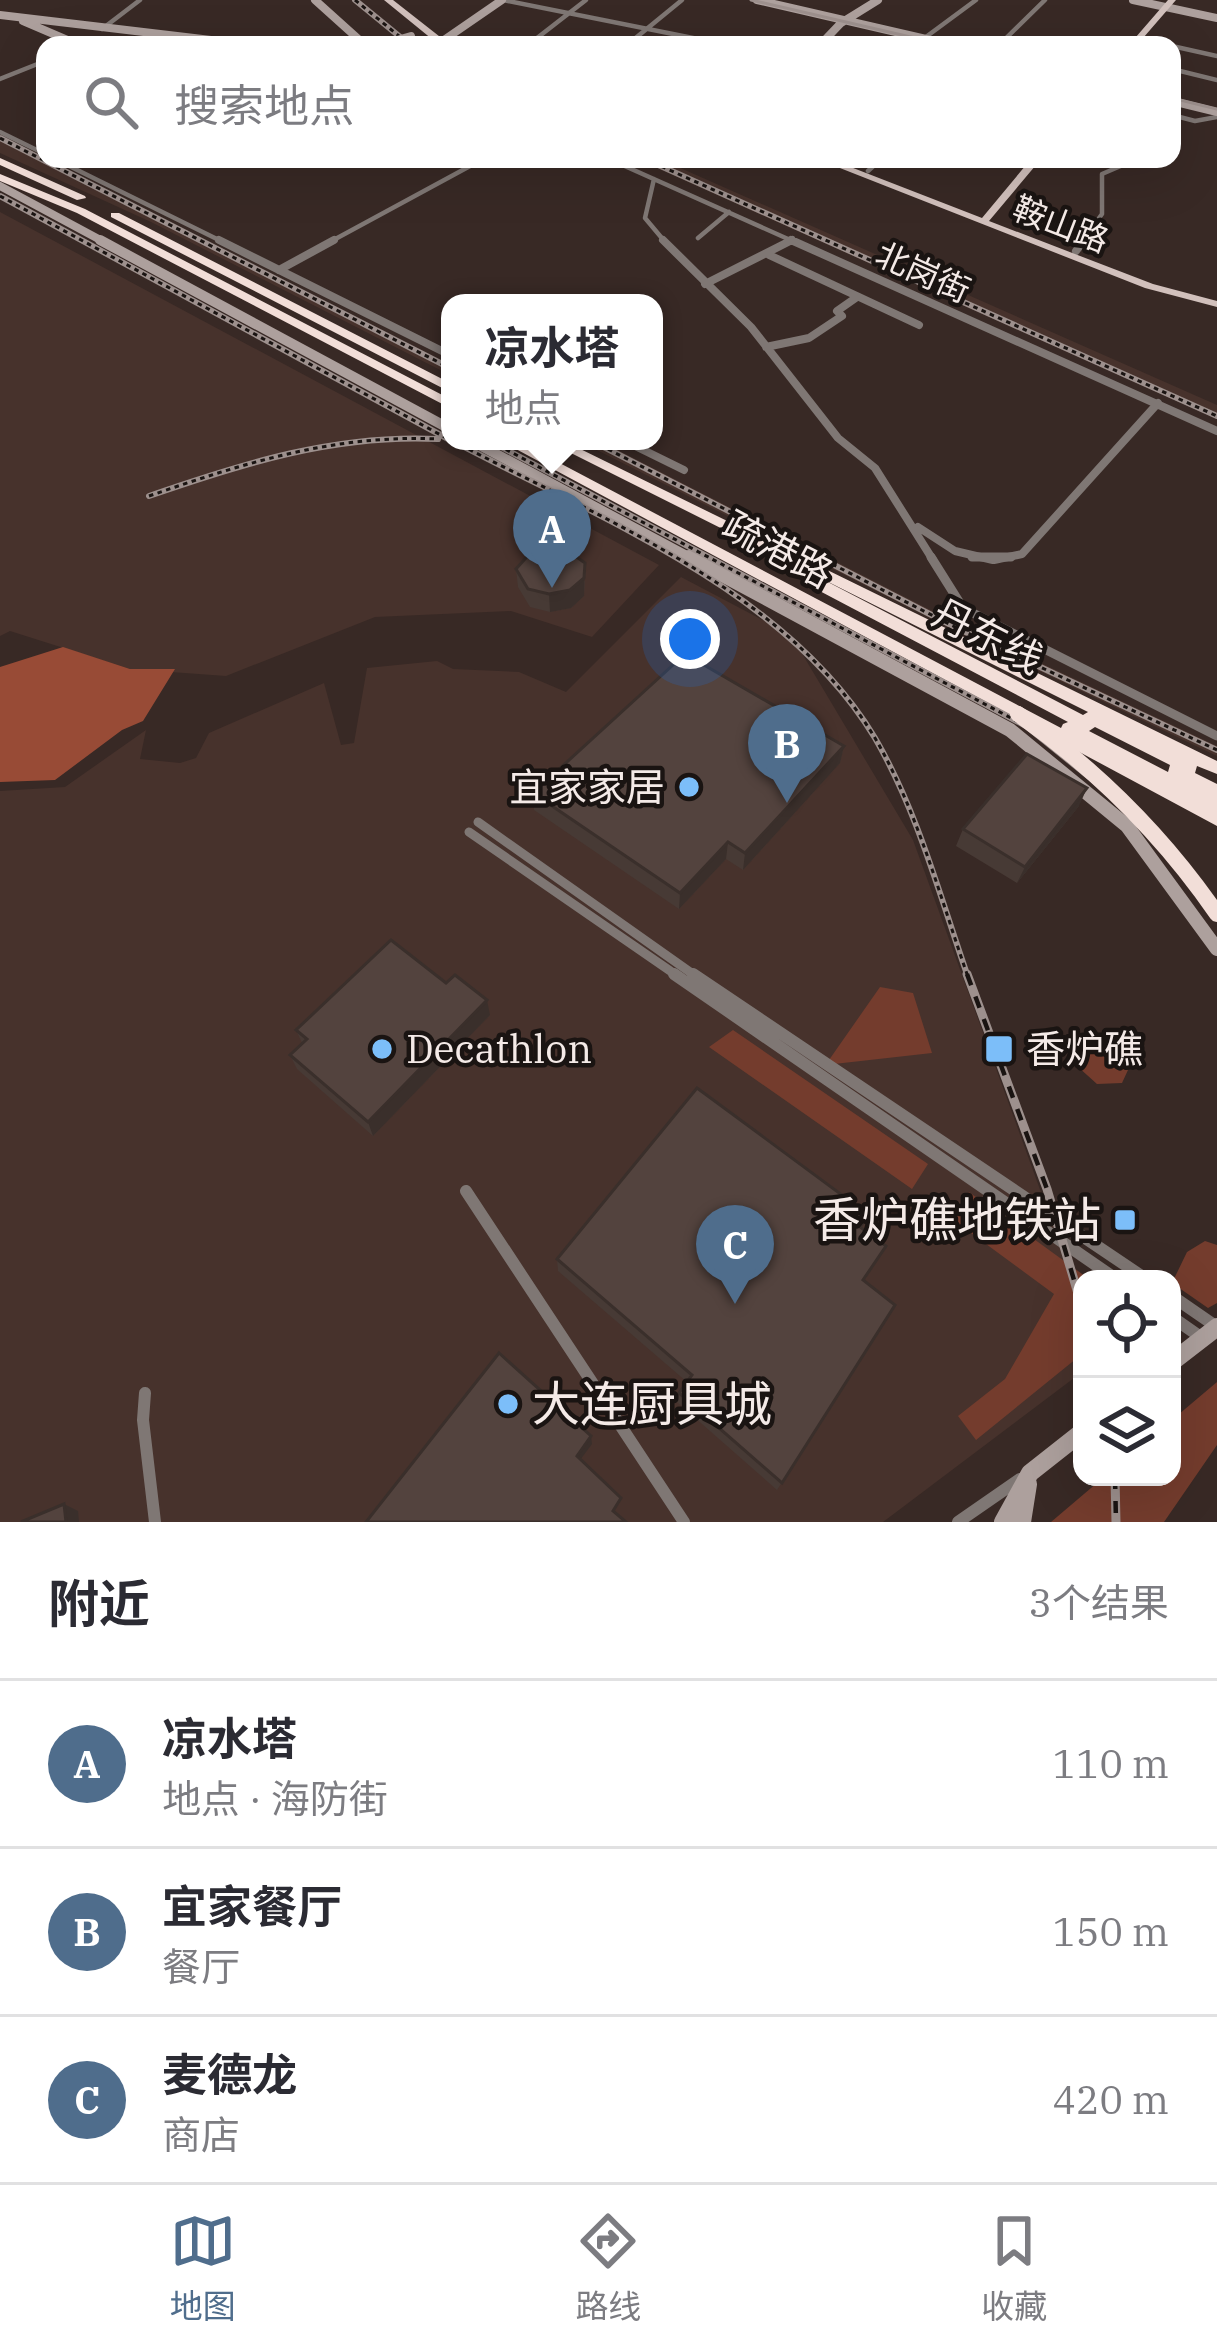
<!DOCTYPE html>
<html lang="zh">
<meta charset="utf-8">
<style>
body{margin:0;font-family:"IBM Plex Serif","Noto Sans SC",serif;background:#f2f2f3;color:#2b2b33}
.controls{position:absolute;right:36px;bottom:36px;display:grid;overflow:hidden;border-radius:24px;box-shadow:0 12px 48px #0002}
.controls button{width:108px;height:108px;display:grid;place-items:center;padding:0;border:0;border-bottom:3px solid #e1e1e2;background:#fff;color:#2b2b33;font:60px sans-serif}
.you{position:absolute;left:690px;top:639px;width:42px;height:42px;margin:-30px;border:9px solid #fff;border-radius:50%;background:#1a73e8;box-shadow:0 0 0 18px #1a73e833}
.badge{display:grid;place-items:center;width:78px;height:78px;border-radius:50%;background:#4f6d8c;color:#fff;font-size:39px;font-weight:700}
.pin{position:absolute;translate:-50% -99px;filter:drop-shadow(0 3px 6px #0008)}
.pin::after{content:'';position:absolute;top:63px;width:42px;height:36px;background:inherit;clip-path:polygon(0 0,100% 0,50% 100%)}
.popup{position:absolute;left:441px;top:294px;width:222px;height:156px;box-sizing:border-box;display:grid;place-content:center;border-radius:24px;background:#fff;filter:drop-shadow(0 3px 9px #0005);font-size:39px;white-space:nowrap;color:#7c7c81}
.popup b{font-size:45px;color:#2b2b33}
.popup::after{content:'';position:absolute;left:50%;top:100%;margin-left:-24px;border:24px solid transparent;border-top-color:#fff}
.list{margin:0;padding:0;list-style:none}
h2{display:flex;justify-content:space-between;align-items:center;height:156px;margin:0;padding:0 48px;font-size:51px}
h2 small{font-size:39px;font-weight:400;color:#7c7c81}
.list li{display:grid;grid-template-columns:78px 1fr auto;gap:36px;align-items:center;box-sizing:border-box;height:168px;padding:0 48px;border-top:3px solid #e1e1e2}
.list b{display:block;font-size:45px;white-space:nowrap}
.list p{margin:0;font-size:39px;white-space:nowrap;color:#7c7c81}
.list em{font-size:39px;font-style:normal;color:#7c7c81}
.icon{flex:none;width:66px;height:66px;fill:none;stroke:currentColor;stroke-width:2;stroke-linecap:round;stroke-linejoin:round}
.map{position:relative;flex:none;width:1217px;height:1522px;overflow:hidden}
.search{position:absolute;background:#fff;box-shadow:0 12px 48px #0002;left:36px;right:36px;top:36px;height:132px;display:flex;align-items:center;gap:30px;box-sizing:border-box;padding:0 42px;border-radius:24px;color:#7c7c81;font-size:45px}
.sheet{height:660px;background:#fff}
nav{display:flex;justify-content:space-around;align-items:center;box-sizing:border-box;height:168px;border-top:3px solid #e1e1e2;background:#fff;font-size:33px;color:#7c7c81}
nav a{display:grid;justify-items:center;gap:6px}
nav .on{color:#4f6d8c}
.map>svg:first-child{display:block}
.built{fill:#47322c}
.green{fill:#743c2d}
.water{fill:#984b36}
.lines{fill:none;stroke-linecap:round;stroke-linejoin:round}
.street-far3{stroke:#7f7774;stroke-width:4.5}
.street-far2{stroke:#7f7774;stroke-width:8}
.street-far1{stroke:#7f7774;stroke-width:9}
.street{stroke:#7f7774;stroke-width:12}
.secondary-far3{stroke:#ada09d;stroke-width:8}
.secondary-far2{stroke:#ada09d;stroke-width:10}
.secondary-far1{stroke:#ada09d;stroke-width:14}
.secondary{stroke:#ada09d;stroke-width:18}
.primary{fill:#d1c0bc;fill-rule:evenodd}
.highway{fill:#f2ded8;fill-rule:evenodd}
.tram{stroke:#9d908d;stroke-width:3}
.rail-far1-casing{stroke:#9d908d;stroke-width:6}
.rail-casing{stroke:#9d908d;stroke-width:9}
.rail-far1{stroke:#1a1412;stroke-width:3;stroke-dasharray:4.5;stroke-linecap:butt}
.rail{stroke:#1a1412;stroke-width:4.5;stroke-dasharray:12;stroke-linecap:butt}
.secondary-bridge{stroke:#ada09d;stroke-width:8}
.highway-bridge{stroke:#f2ded8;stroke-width:16}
.wall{fill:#473a35}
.shaded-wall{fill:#3a2f2b}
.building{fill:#53433e;stroke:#3a2f2b;stroke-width:3}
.poi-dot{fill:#7cbef9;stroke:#1a1412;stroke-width:4.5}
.labels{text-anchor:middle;stroke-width:9;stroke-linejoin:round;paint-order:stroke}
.far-street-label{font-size:33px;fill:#f4eae7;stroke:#1a1412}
.street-label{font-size:39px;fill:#f4eae7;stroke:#1a1412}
.poi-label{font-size:39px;fill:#f4eae7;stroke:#1a1412;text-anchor:start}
.near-poi-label{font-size:48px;fill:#f4eae7;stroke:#1a1412;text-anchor:end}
</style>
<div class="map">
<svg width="1217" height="1522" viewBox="0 0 1217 1522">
<rect width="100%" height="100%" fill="#382925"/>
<!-- built -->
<path class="built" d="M0,136L450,365V375L151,222L0,153Z
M637,159H660L1217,405V419Z
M0,212L659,565L592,637L511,611L375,617L226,676L130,669L10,631L0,636Z
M579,441H600L958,624L1217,746V756L954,630Z
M681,577L791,635L913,840L1063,1253L1082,1372L883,1522H0V791L65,787L146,730L140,759L180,763L196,758L209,733L324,683L341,745L354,743L367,668L437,661L453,669L519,672L566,692Z"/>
<!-- green -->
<path class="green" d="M880,987L913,993L932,1053L834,1064L829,1060Z
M733,1030L928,1164L912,1189L709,1047Z
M1094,1038C1113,1041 1127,1051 1128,1070L1122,1083L1097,1084L1077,1066L1076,1050Z
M969,1192L1089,1279H1082V1354L976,1440L958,1416L1005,1379L1054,1294L952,1219Z
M1205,1241L1217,1245V1303L1208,1308L1172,1283L1187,1252Z
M1217,1382V1445L1164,1522H1051L1104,1477H1172V1420Z"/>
<!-- water -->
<path class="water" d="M63,647L130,669H175L143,721L122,730L55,780L0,782V667Z"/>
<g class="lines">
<!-- street-far3 -->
<path class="street-far3" d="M503,0L728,45
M102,29L140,0
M1138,39L1165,45
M528,45L586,0
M627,45L682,0
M915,45L976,0
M999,45L1045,0
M1172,46L1217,56
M1172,69L1217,80
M0,79L45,61
M1172,115L1195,121L1217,117
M0,132L45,154
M55,159L225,243
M609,159L797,243
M868,171L881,159
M654,179L645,218L666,243
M698,238L729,212
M328,243L483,159
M786,243L792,240
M1081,243L1102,214V174L1137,159"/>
<!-- street-far2 -->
<path class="street-far2" d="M219,240L450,355
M663,240L751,327L838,438L875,468L933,560
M791,240L1217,431
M1076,251L1084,240
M769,255L919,325
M279,270L334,240
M705,284L792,240
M766,347L809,338L842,316L837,311L857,297
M625,441L684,470
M918,527L955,551L993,560
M994,560L1022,554L1158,403"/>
<!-- street-far1 -->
<path class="street-far1" d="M931,557L963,608L1217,736
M972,557H1011
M478,822L697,977
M469,832L679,977"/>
<!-- street -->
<path class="street" d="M674,974L1116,1279
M693,974L1146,1279
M466,1191L684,1522
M1172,1296L1217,1327
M1172,1317L1202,1338
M145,1393L143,1420L155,1522
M958,1522L1020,1479"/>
<!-- secondary-far3 -->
<path class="secondary-far3" d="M315,0L365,45
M757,0L952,45
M1133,0L1217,18
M0,15L253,45
M23,21L79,45
M426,45L441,42L502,0
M820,45L841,23L878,0
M1172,101L1217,112
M0,186L106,243"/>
<!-- secondary-far2 -->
<path class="secondary-far2" d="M100,240L450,429
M472,441L694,560"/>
<!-- secondary-far1 -->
<path class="secondary-far1" d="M689,557L1010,730L1127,826L1217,949"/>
<!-- secondary -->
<path class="secondary" d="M1172,1362L1217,1327
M1003,1522L1030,1473L1082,1432
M1022,1522L1028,1484"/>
<!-- primary -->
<path class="primary" d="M384,0H393L444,40L458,45L438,44Z
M1168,0H1176L1137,45H1129Z
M817,159H830L982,218L1031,159H1041L989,221L1153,284L1217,301V307L1145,288Z"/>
<!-- highway -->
<path class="highway" d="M0,158L85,196L86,198L77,200L0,165Z
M0,174L85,209L450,399V408L77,213L0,181Z
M111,213H119L450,383V392L111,217Z
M501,441H518L1061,728L1063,724L1068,722L814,588L812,584L819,579L824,580L1083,715L1088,712L547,441H564L1217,761V774L1197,766L1195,773L1217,784V826ZM1095,727L1170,765L1168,772L1089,731Z"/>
<!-- tram -->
<path class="tram" d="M751,0L945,45
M1172,98L1217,109"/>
<defs>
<path id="rail-far1" d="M355,0L410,45
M0,138L450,368
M645,159L1217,416
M0,196L450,440
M453,441C599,518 786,590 875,738C918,812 940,897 968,977
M490,441L1026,726L1130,810L1217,910
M592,441L955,627L1217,750
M149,496C244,463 336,434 438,439"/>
<path id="rail" d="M967,974L1047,1189L1082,1307
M1115,1477L1116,1522"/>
</defs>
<!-- rail-far1 casing -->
<use href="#rail-far1" class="rail-far1-casing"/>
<!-- rail casing -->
<use href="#rail" class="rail-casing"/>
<!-- rail-far1 -->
<use href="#rail-far1" class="rail-far1"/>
<!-- rail -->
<use href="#rail" class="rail"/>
<!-- secondary-bridge -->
<path class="secondary-bridge" d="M383,44L411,36"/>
<!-- highway-bridge -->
<path class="highway-bridge" d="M1018,714C1097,770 1162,834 1217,914"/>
</g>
<!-- wall -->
<path class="wall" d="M516,569L585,581L584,596L571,608L550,612L530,607L518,587Z
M844,746L840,763L743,870L726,859L679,909L534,810L533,793Z
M1079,806L1017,883L956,846L963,829Z
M490,1015L373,1136L297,1069L290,1055L302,1043L296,1030Z
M862,1228L886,1246L864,1281L895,1305L777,1490L677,1402L679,1393L687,1382L558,1271L557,1259Z"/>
<!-- shaded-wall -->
<path class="shaded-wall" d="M585,563L584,596L571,608L550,612L549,594Z
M844,746L840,763L743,870L745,853Z
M1087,788L1079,806L1017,883L1025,867Z
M728,842L726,859L679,909L680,893Z
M487,1000L490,1015L373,1136L368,1122Z
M591,1436L592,1444L577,1464V1456Z
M64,1504L78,1511L79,1522H66Z"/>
<!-- building -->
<path class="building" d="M564,548L585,563L584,578L570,590L549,594L528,589L516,569L533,550Z
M685,654L844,746L745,853L728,842L680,893L533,793Z
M1027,754L1087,788L1025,867L963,829Z
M391,940L446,983L455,975L487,1000L368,1122L290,1055L307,1039L296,1030Z
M697,1088L869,1215L860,1227L886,1246L863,1280L895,1305L782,1483L679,1393L692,1375L557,1259Z
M499,1353L591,1436L577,1456L621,1498L613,1511L626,1522H366Z
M64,1504L66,1522H21Z"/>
<!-- markers -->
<g class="poi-dot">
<circle cx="689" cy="787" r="12"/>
<circle cx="382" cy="1049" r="12"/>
<rect x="984" y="1034" width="30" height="30" rx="6"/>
<rect x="1113" y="1208" width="24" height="24" rx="6"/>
<circle cx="508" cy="1404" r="12"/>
</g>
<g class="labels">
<!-- far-street labels -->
<g class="far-street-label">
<text transform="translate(1061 224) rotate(21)" y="12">鞍山路</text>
<text transform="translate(923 272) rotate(24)" y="12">北岗街</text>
</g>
<!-- street labels -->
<g class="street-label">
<text transform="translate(778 549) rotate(28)" y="14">疏港路</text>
<text transform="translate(988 636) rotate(27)" y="14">丹东线</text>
</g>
<!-- poi labels -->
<g class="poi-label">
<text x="665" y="801" text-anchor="end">宜家家居</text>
<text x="406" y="1063">Decathlon</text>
<text x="1026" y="1063">香炉礁</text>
</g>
<!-- near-poi labels -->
<g class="near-poi-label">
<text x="1101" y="1237">香炉礁地铁站</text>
<text x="532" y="1421" text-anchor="start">大连厨具城</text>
</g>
</g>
</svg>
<div class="controls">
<button><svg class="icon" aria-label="locate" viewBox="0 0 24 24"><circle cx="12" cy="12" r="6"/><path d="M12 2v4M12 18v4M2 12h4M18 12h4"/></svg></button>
<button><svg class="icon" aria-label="layers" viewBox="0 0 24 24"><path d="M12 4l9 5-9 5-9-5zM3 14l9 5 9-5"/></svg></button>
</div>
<div class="you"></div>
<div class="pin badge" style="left:552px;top:588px">A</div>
<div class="popup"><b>凉水塔</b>地点</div>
<div class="pin badge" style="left:787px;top:803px">B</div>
<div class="pin badge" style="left:735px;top:1304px">C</div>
<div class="search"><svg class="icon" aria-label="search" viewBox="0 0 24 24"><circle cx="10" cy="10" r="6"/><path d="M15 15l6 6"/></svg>搜索地点</div>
</div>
<section class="sheet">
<h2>附近<small>3个结果</small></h2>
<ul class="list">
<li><span class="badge">A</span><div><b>凉水塔</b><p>地点 · 海防街</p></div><em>110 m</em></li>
<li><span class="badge">B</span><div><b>宜家餐厅</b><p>餐厅</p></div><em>150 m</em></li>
<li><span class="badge">C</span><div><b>麦德龙</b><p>商店</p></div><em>420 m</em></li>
</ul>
</section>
<nav>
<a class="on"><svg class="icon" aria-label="map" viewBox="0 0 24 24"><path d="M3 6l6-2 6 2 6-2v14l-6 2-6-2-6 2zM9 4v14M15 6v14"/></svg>地图</a>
<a><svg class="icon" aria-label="directions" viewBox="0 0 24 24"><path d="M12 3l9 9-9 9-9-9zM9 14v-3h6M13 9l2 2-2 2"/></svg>路线</a>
<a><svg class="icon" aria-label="saved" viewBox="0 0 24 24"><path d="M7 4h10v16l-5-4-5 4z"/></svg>收藏</a>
</nav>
